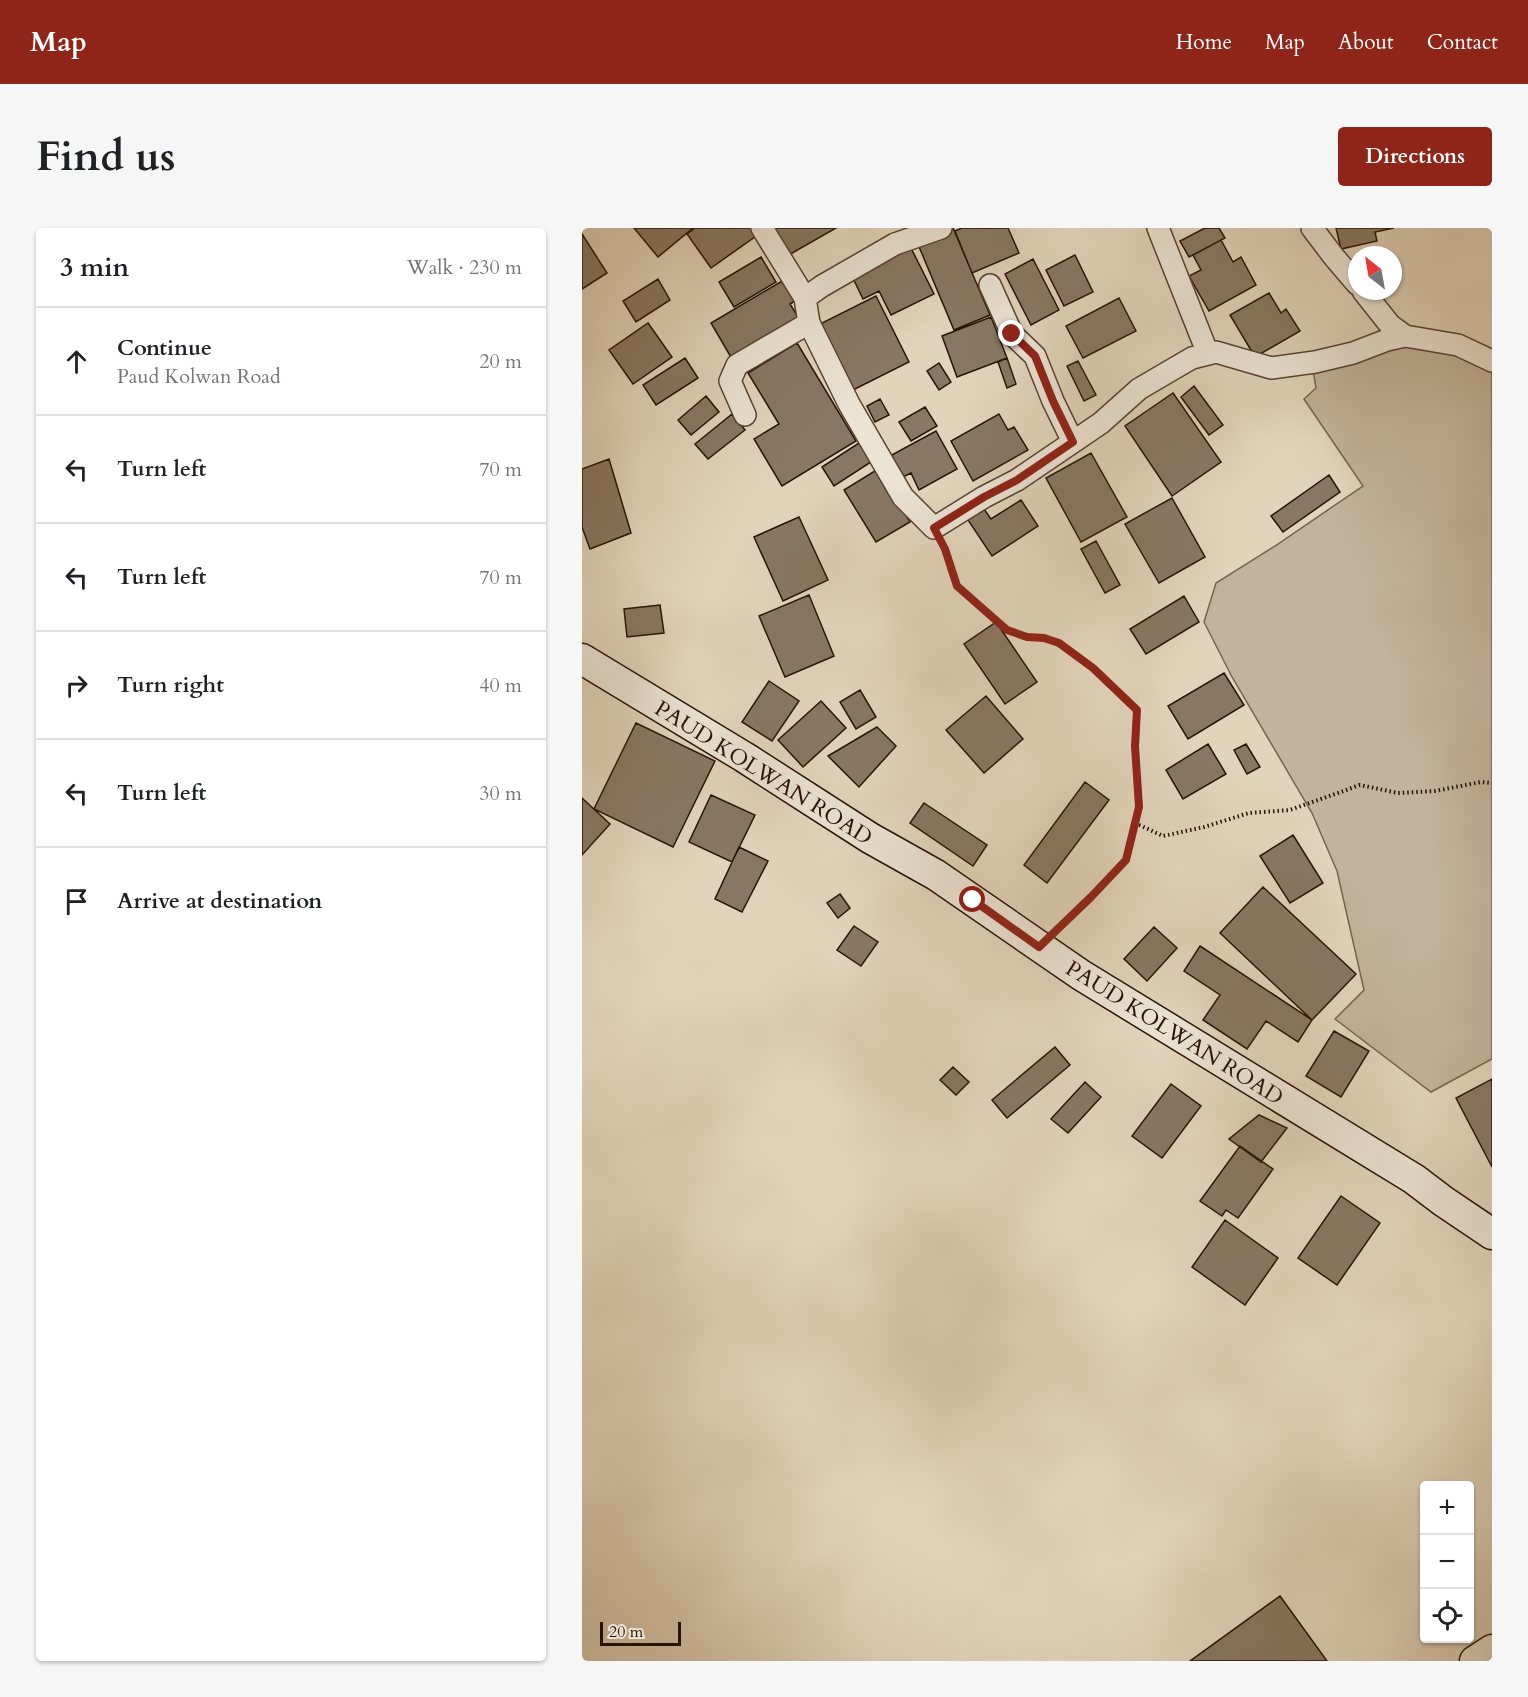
<!DOCTYPE html>
<meta charset="utf-8">
<style>
body{margin:0;font-family:Cardo,serif;background:#f6f6f6;color:#202124}
.controls{position:absolute;right:18px;bottom:18px;display:grid;overflow:hidden;border-radius:6px;box-shadow:0 2px 4px #0004}
.controls button{width:54px;height:54px;display:grid;place-items:center;padding:0;border:0;border-bottom:2px solid #e0e0e0;background:#fff;color:#202124;font:30px sans-serif}
.compass{position:absolute;left:766px;top:18px;width:54px;height:54px;border-radius:50%;background:#fff;box-shadow:0 2px 4px #0004;rotate:329deg}
.scale{position:absolute;left:18px;bottom:15px;width:81px;box-sizing:border-box;padding-left:6px;border:3px solid #291304;border-top:0;font-size:16px;line-height:21px;white-space:nowrap;color:#291304;-webkit-text-stroke:4px #ece3d3;paint-order:stroke}
.stop{position:absolute;width:18px;height:18px;margin:-14px;border:4px solid #8f2418;border-radius:50%;background:#fff}
.stop.end{background:#8f2418;border-color:#fff;box-shadow:0 2px 6px #0008}
.list{margin:0;padding:0;list-style:none}
h2{display:flex;justify-content:space-between;align-items:center;height:78px;margin:0;padding:0 24px;font-size:26px}
h2 small{font-size:20px;font-weight:400;color:#757577}
.list li{display:grid;grid-template-columns:39px 1fr auto;gap:18px;align-items:center;box-sizing:border-box;height:108px;padding:0 24px;border-top:2px solid #e0e0e0}
.list b{display:block;font-size:22px;white-space:nowrap}
.list p{margin:0;font-size:20px;white-space:nowrap;color:#757577}
.list em{font-size:20px;font-style:normal;color:#757577}
.icon{flex:none;width:33px;height:33px;fill:none;stroke:currentColor;stroke-width:2;stroke-linecap:round;stroke-linejoin:round}
.map{position:relative;flex:none;width:910px;height:1433px;overflow:hidden;border-radius:6px}
header{display:flex;align-items:center;gap:36px;box-sizing:border-box;height:84px;padding:0 30px;background:#8f2418;color:#fff}
header strong{font-size:28px}
nav{display:flex;gap:33px;margin-inline-start:auto;font-size:21px}
.intro{display:flex;align-items:center;justify-content:space-between;box-sizing:border-box;height:144px;padding:0 36px}
h1{margin:0;font-size:42px}
.button{padding:15px 27px;border-radius:6px;background:#8f2418;color:#fff;font-size:21px;font-weight:700}
main{display:flex;gap:36px;padding:0 36px}
aside{flex:1;background:#fff;border-radius:6px;box-shadow:0 2px 4px #0004}
.map>svg:first-child{display:block}
.green{fill:#c3b39c;stroke:#766350;stroke-width:1.5}
.building{fill:#897763;stroke:#291304;stroke-width:1.5}
.lines{fill:none;stroke-linecap:round;stroke-linejoin:round}
.minor-casing{stroke:#574332;stroke-width:24}
.secondary-casing{stroke:#291304;stroke-width:33}
.path{stroke:#291304;stroke-width:4;stroke-dasharray:1.5 3;stroke-linecap:butt}
.minor{stroke:#ece3d3;stroke-width:21}
.secondary{stroke:#ece3d3;stroke-width:30}
.route{stroke:#8f2418;stroke-width:8}
.labels{text-anchor:middle;stroke-width:6;stroke-linejoin:round;paint-order:stroke}
.street-label{font-size:22px;fill:#291304;stroke:#ece3d3}
</style>
<header>
<strong>Map</strong>
<nav><a>Home</a><a>Map</a><a>About</a><a>Contact</a></nav>
</header>
<div class="intro"><h1>Find us</h1><a class="button">Directions</a></div>
<main>
<aside>
<h2>3 min<small>Walk · 230 m</small></h2>
<ul class="list">
<li><svg class="icon" aria-label="ahead" viewBox="0 0 24 24"><path d="M12 20V5M6 11l6-6 6 6"/></svg><div><b>Continue</b><p>Paud Kolwan Road</p></div><em>20 m</em></li>
<li><svg class="icon" aria-label="left" viewBox="0 0 24 24"><path d="M17 20v-9H6M10 6l-5 5 5 5"/></svg><div><b>Turn left</b></div><em>70 m</em></li>
<li><svg class="icon" aria-label="left" viewBox="0 0 24 24"><path d="M17 20v-9H6M10 6l-5 5 5 5"/></svg><div><b>Turn left</b></div><em>70 m</em></li>
<li><svg class="icon" aria-label="right" viewBox="0 0 24 24"><path d="M7 20v-9h11M14 6l5 5-5 5"/></svg><div><b>Turn right</b></div><em>40 m</em></li>
<li><svg class="icon" aria-label="left" viewBox="0 0 24 24"><path d="M17 20v-9H6M10 6l-5 5 5 5"/></svg><div><b>Turn left</b></div><em>30 m</em></li>
<li><svg class="icon" aria-label="arrive" viewBox="0 0 24 24"><path d="M6 21V4h12l-3 4 3 4H6"/></svg><div><b>Arrive at destination</b></div></li>
</ul>
</aside>
<div class="map">
<svg width="910" height="1433" viewBox="0 0 910 1433">
<rect width="100%" height="100%" fill="#e2d4bb"/>
<filter id="stains"><feTurbulence type="fractalNoise" baseFrequency=".00333" numOctaves="4"/><feColorMatrix values="0 0 0 0 .2 0 0 0 0 .09 0 0 0 0 .02 0 0 0 .5 -.17"/></filter>
<radialGradient id="worn" r=".72"><stop offset=".6" stop-color="#630" stop-opacity="0"/><stop offset="1" stop-color="#630" stop-opacity=".3"/></radialGradient>
<!-- green -->
<path class="green" d="M824,115L868,123L910,139V831L849,864L753,791L782,762L755,643L730,585L650,449L622,394L634,355L693,318L781,258L722,171L734,160L731,142Z"/>
<!-- building -->
<path class="building" d="M52,0H111L76,29Z
M113,0H173L177,6L129,40L105,6Z
M189,0H254L205,28Z
M368,0H371L408,87L372,102L335,14Z
M380,0H426L437,25L390,45L373,3Z
M623,0H637L643,10L607,29L598,13Z
M754,0H812L793,4L795,13L759,21Z
M0,6L25,45L0,61Z
M639,12L651,34L659,29L674,57L627,83L607,48L619,42L611,27Z
M327,16L352,66L309,87L297,63L281,71L269,46Z
M493,27L511,64L482,78L464,42Z
M179,29L194,54L152,79L137,54Z
M451,31L477,82L449,97L423,46Z
M207,49L219,69L208,76L218,92L150,131L129,95Z
M76,51L88,72L54,94L41,73Z
M687,65L699,85L704,81L718,103L673,129L648,87Z
M294,68L327,134L269,163L236,97Z
M537,70L554,103L501,130L484,98Z
M409,89L425,130L375,149L360,108Z
M66,95L90,129L51,156L27,122Z
M215,115L274,213L200,258L172,211L197,196L166,145Z
M103,130L116,150L74,177L61,157Z
M425,130L434,156L425,160L416,134Z
M496,133L514,167L502,173L485,138Z
M357,135L369,154L357,162L345,143Z
M612,158L641,197L627,207L599,169Z
M591,165L639,234L590,268L543,198Z
M124,168L137,184L109,207L96,192Z
M298,171L307,187L293,194L285,178Z
M343,179L355,198L329,213L317,194Z
M150,186L163,202L126,231L113,216Z
M417,186L426,202L432,199L446,222L391,253L369,213Z
M354,203L375,241L337,262L329,245L317,251L306,229Z
M280,213L292,232L252,258L240,239Z
M509,225L545,289L499,314L464,250Z
M27,231L49,305L8,321L0,299V241Z
M296,241L328,294L294,314L262,262Z
M747,247L758,264L701,304L689,288Z
M590,270L623,329L577,355L543,296Z
M439,272L456,298L410,328L386,292L402,281L409,291Z
M217,289L246,352L201,373L172,309Z
M514,313L538,357L523,365L499,321Z
M227,367L252,428L203,449L177,388Z
M602,368L617,394L564,426L548,401Z
M78,377L82,405L45,409L42,381Z
M414,394L455,454L423,476L382,416Z
M642,445L662,477L606,511L586,478Z
M187,453L217,473L190,513L160,494Z
M278,462L294,489L274,501L258,474Z
M404,468L441,511L402,545L364,502Z
M239,473L264,500L221,539L196,512Z
M54,495L133,533L91,619L12,581Z
M295,499L314,518L277,559L246,528Z
M626,516L644,546L601,571L584,542Z
M664,516L678,539L665,546L652,522Z
M503,554L527,572L465,655L442,637Z
M129,567L173,587L150,634L107,614Z
M0,570L28,596L0,627Z
M342,575L405,617L391,638L328,595Z
M711,607L741,655L708,675L678,628Z
M157,619L186,633L160,684L133,671Z
M681,659L774,746L730,792L638,705Z
M258,666L268,680L256,690L245,675Z
M272,698L296,714L279,738L255,722Z
M572,699L595,720L565,753L542,731Z
M618,718L730,792L716,814L684,793L665,821L621,792L638,767L602,743Z
M752,803L787,823L759,869L724,848Z
M473,819L488,837L425,890L410,872Z
M371,839L387,854L374,867L358,852Z
M910,851V939L874,870Z
M503,854L519,869L486,905L469,891Z
M589,856L619,878L580,930L550,908Z
M677,887L705,900L679,934L647,911Z
M658,918L691,941L656,990L644,982L640,988L618,973Z
M759,968L798,995L755,1057L716,1030Z
M643,992L696,1030L663,1077L610,1039Z
M698,1368L745,1433H608Z"/>
<g class="lines">
<defs>
<path id="minor" d="M180,0L223,70L227,95L267,176L321,269L352,300L402,269L435,252L519,195L557,161L610,130L634,124L689,140L733,134L771,125L805,112L823,108L808,97L781,63
M576,0L626,126
M730,0L752,29L775,56
M408,57L430,106L453,128L471,173L491,214
M223,70L240,58L313,16L359,0
M823,108L876,117L910,133
M163,187L148,153L155,137L227,95"/>
<path id="secondary" d="M0,431L162,529L288,610L354,647L499,747L832,951L861,973L910,1006
M893,1433L910,1422"/>
</defs>
<!-- minor casing -->
<use href="#minor" class="minor-casing"/>
<!-- secondary casing -->
<use href="#secondary" class="secondary-casing"/>
<!-- path -->
<path class="path" d="M362,319L375,358L425,402L445,409L462,410L477,415L511,440L555,482L553,518L557,579L544,632L509,669L477,700
M553,595L581,608L622,599L667,585L708,582L778,557L816,565L853,563L899,554L910,555"/>
<!-- minor -->
<use href="#minor" class="minor"/>
<!-- secondary -->
<use href="#secondary" class="secondary"/>
</g>
<g class="lines">
<!-- route -->
<path class="route" d="M391,672L457,719L509,669L544,632L557,579L553,518L555,482L511,440L477,415L462,410L445,409L425,402L375,358L363,321L352,300L402,269L435,252L491,214L471,173L453,128L430,106"/>
</g>
<g class="labels">
<!-- street labels -->
<g class="street-label">
<text transform="translate(182 544) rotate(32)" y="8">PAUD KOLWAN ROAD</text>
<text transform="translate(593 804) rotate(32)" y="8">PAUD KOLWAN ROAD</text>
</g>
</g>
<rect width="100%" height="100%" filter="url(#stains)"/>
<rect width="100%" height="100%" fill="url(#worn)"/>
</svg>
<div class="controls">
<button>+</button>
<button>−</button>
<button><svg class="icon" aria-label="locate" viewBox="0 0 24 24"><circle cx="12" cy="12" r="6"/><path d="M12 2v4M12 18v4M2 12h4M18 12h4"/></svg></button>
</div>
<svg class="compass" viewBox="-18 -18 36 36"><path d="M0-13l5 13h-10z" fill="#e53935"/><path d="M0 13l5-13h-10z" fill="#757577"/></svg>
<div class="scale">20 m</div>
<div class="stop" style="left:391px;top:672px"></div>
<div class="stop end" style="left:430px;top:106px"></div>
</div>
</main>
